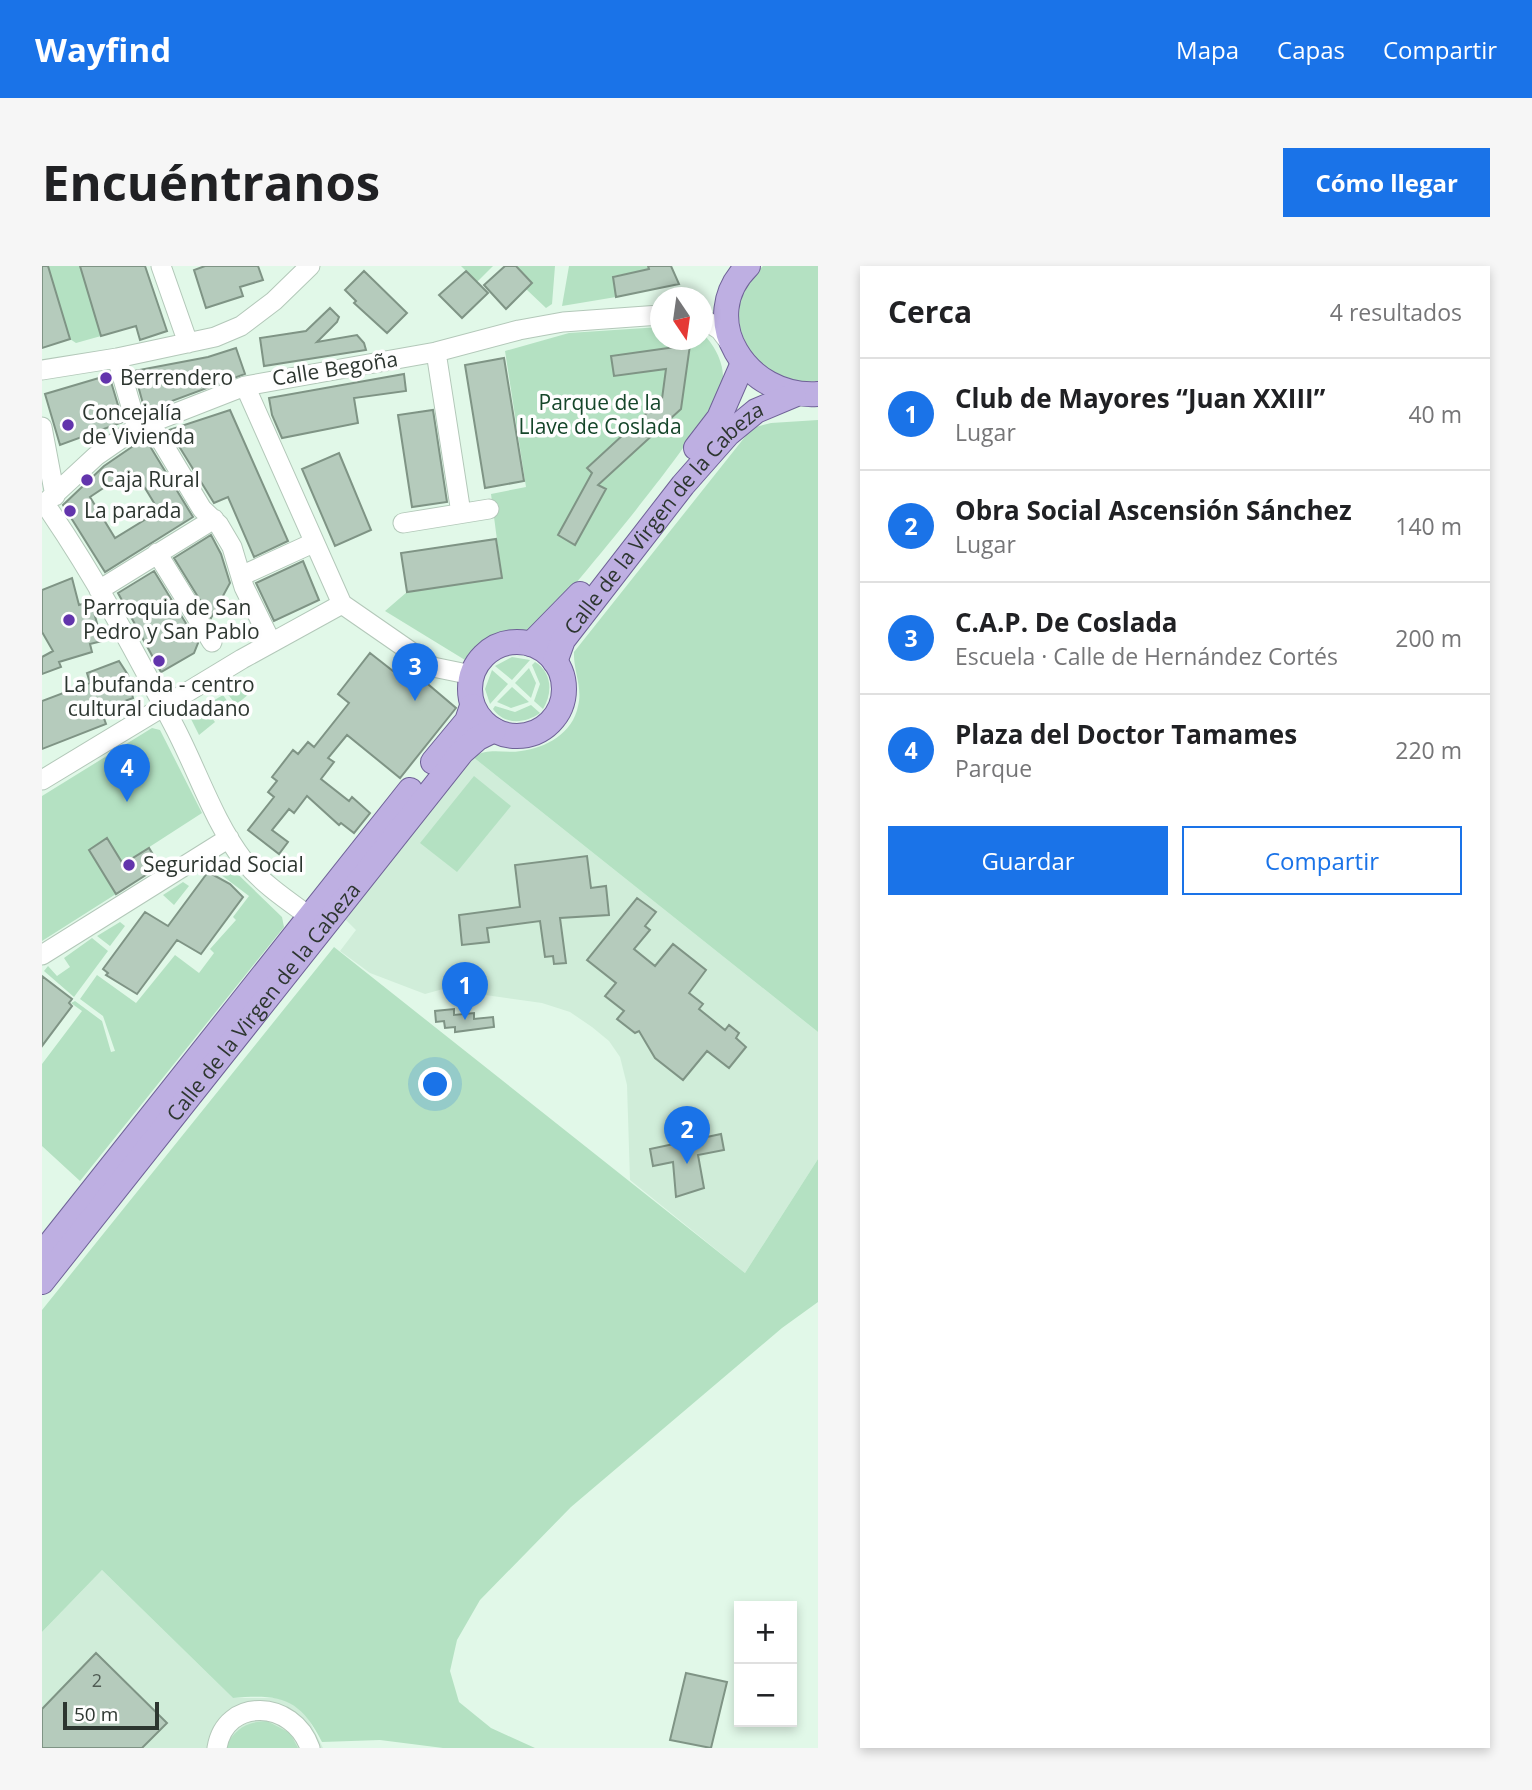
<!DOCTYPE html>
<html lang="es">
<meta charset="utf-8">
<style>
body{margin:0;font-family:"Open Sans",sans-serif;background:#f6f6f6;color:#202124}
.controls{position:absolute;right:21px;bottom:21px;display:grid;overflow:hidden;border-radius:0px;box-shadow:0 4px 10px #0003}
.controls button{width:63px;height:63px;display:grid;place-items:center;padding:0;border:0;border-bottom:2px solid #e0e0e0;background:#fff;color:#202124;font:35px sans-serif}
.compass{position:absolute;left:608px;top:21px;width:63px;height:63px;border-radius:50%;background:#fff;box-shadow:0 4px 10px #0003;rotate:167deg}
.scale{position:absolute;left:21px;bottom:18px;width:96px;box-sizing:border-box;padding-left:7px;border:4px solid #2d3630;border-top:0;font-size:19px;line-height:24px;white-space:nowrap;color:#2d3630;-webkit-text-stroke:5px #fefefe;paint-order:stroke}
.you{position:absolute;left:394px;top:819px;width:24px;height:24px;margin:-18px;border:5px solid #fff;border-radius:50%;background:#1a73e8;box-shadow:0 0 0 10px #1a73e833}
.badge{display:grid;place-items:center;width:46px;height:46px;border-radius:50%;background:#1a73e8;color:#fff;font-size:23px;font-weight:700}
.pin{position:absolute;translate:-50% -58px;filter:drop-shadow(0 2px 4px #0008)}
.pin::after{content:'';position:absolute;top:37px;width:24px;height:21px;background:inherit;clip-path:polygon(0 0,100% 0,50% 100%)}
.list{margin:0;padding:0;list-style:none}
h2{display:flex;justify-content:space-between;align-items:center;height:91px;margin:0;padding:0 28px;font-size:30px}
h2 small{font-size:23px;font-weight:400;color:#757577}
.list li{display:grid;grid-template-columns:46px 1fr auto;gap:21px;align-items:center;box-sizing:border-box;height:112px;padding:0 28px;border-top:2px solid #e0e0e0}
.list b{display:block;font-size:26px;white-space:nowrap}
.list p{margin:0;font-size:23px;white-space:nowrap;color:#757577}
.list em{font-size:23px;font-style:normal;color:#757577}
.actions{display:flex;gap:14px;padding:21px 28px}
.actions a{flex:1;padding:16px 0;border:2px solid #1a73e8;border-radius:0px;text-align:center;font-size:24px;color:#1a73e8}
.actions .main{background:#1a73e8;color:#fff}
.map{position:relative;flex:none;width:776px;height:1482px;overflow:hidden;border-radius:0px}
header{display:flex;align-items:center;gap:42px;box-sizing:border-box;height:98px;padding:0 35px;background:#1a73e8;color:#fff}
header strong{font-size:33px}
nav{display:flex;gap:38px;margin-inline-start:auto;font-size:24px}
.intro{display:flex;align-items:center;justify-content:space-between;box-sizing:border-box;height:168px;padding:0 42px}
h1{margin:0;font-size:49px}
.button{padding:18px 32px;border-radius:0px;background:#1a73e8;color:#fff;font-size:24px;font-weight:700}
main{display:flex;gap:42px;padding:0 42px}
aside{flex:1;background:#fff;border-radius:0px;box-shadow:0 4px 10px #0003}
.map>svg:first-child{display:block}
.built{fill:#d0edd9}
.green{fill:#b4e1c2}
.building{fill:#b5cbbc;stroke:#7f9485;stroke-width:2;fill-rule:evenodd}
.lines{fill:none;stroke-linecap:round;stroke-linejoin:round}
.minor-casing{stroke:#b3c8b9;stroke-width:21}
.major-casing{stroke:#6f6297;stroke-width:26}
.minor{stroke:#fff;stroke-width:19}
.major{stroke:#beafe2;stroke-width:24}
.poi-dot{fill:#6234ac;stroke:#fefefe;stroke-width:2.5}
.labels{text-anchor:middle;stroke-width:7;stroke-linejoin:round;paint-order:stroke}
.number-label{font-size:18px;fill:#4f5b53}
.street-label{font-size:21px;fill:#2d3630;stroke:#fefefe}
.poi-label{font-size:21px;fill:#2d3630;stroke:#fefefe;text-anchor:start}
.park-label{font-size:21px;fill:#15462a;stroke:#fefefe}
</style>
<header>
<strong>Wayfind</strong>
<nav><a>Mapa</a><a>Capas</a><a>Compartir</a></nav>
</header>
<div class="intro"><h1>Encuéntranos</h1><a class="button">Cómo llegar</a></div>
<main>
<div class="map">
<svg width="776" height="1482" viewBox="0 0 776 1482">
<rect width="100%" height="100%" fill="#e1f8e8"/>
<!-- built -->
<path class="built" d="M431,491L776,766V893L703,1007L588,914L585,819L578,791L567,775L550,761L528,746L500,737L401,723L383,728L328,707L298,685L314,664L303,653Z
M60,1304L191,1432H234L246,1435L264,1448L281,1482H0V1366Z"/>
<!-- green -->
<path class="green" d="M6,0H38L59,70L34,77L28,73Z
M419,0H451L435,16Z
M475,0H513L510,38L504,42L484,23L490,17Z
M527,0H606L611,10L594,6L571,10L574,31L520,40Z
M721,0H776V115C710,122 668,46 721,0Z
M618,61V74H660L661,68C671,77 681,95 681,110C681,147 532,319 501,356L492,362L460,372L423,394L343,345L365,326L460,312L449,228L484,221L463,85L527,67Z
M776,154V766L431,491C448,481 461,488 479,485C504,482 531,467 536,440C541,422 531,404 532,386L710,162L729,157Z
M470,391L488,394L470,414L453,400Z
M493,396C510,406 511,427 501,443L492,435L498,418L490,399Z
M487,402L494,417L489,432L473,417Z
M450,404L466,418L448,438L443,423Z
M201,418L208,427L194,439L185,427Z
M470,421L487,436L469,442L455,436Z
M181,429L190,442L176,454L164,439Z
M489,439L498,447C483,458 462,459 451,443L453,440L473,446Z
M161,441L173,456L157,469L147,449Z
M110,462L118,464L160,547L81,598L65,573L47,584L74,628L0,675V530Z
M432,510L469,540L415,606L378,577Z
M177,593H180L240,651L242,661L38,915L0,880V798L40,745L29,737L33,735L60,755L69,786L73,785L61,750L38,733L55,709L94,737L133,689L157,707L172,687L168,683L194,654L191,651L207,630L166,599Z
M141,616L147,620L132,639L121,629Z
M78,656L83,660L68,680L55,670Z
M50,672L66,685L32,731L2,705L6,700L15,710L28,701L22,692Z
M292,681L703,1007L776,893V1036L740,1062L529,1241L438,1334L415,1374L408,1405L417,1436L449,1462L493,1482H401L338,1474L280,1476C258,1432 238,1428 191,1432L60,1304L0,1366V1044Z
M225,1455L248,1467L256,1482H183C193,1463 203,1456 225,1455Z"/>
<!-- building -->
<path class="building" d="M0,0H6L28,73L0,82Z
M38,0H103L125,65L98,74L94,60L59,70Z
M163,0H216L221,14L198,21L201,30L164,42L152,4Z
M463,0H474L490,17L464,43L442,19Z
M606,0H629L637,18L574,31L571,11L607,3Z
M322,5L365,47L345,67L312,37L314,35L303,24Z
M424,5L446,27L420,52L397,29Z
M288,42L297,51L295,56L275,76L315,69L322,77L324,84L222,100L218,72L264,65Z
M648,79L639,143L556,219L564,223L533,279L516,269L550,207L545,202L620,133L624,103L572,110L569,90Z
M194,82L203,108L103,145L92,105L166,91Z
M462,92L482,215L443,222L423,99Z
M362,108L364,125L312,132L316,157L240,172L230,149L227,132Z
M67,109L81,156L18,179L3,128Z
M188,144L246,275L212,291L186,231L172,237L127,164Z
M391,144L405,236L370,241L356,149Z
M103,172L151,251L63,306L21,239L62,200ZM95,209L117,245L73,272L48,231L66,219L71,222Z
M297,187L329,264L293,280L260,203Z
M169,269L179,288L188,317L169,352L132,292Z
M454,273L460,312L365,326L359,287Z
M261,295L277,334L232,355L214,317Z
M112,305L156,377L152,387L119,406L76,327Z
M30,312L37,339L47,336L51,343L60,375L48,378L50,386L17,396L19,401L0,408V391L11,385L0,366V324Z
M328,387L374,423L381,414L414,442L358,512L305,469L286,492L292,496L279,513L307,535L310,531L328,547L312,567L299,557L297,559L265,530L252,547L247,543L230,564L246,576L237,588L206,564L232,531L226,526L235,515L230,511L251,484L256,488L266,476L272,481L307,437L296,428Z
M77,395L86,409L91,432L59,444L64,458L0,483V435L48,417L45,407Z
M65,572L81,598L107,582L118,600L74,628L47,584Z
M545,590L549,622L564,620L567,649L518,652L524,697L512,698L511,690L503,691L498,655L445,662L447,676L420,679L417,649L478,641L473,599Z
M166,606L188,618L201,631L159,688L135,674L95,728L64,709L66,707L61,703L103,646L126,660Z
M595,632L614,646L603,660L608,664L592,683L613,700L631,678L664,704L647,727L661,738L657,743L683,764L687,759L697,767L694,772L704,781L687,802L665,785L641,814L613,792L597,765L593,767L575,753L582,745L563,730L574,717L545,694Z
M0,710L30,733L27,737L30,740L0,780Z
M412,743V749L432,747V753L451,751L452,761L413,766V761L403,762L402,755L394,756L393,745Z
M679,868L682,884L656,889L662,922L634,931L631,896L611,900L608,883Z
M54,1387L125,1457L100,1482H0V1443Z
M644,1407L685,1416L669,1482L628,1474Z"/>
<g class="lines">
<defs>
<path id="minor" d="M119,0L146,77
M660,52L678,64L690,80
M394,86L419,247
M75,92L95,161
M0,104L75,92L173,71L199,60L232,35L268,0
M203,120L300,338L391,401L430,409
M108,156L160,243L177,259L190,281L202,321L229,376
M0,161L13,230
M3,238C51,307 92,384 131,458C155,503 171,555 202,595C224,622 253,639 279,659
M0,240L54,190L93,163L203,120L394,86L477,64L521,56L618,49
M361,257L447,243
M115,287L170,376
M199,310L271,277
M57,324L172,253
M0,514L200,393L300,338
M0,689L187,572
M175,1482C183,1431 251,1433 268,1482"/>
<g id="major">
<path d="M706,0C653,52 704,133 776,128"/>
<path d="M654,182L677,152L701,97"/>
<circle cx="475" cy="423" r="47"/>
<path d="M489,378L538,328"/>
<path id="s1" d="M513,396L521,374L641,219L686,168L714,145L752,129"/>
<path d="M391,496L425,455L430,440"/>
<path d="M0,988L368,524"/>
<path id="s2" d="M0,1016L420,486L436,472L452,464"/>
</g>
</defs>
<!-- minor casing -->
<use href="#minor" class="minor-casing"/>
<!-- major casing -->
<use href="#major" class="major-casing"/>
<!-- minor -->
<use href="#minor" class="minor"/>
<!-- major -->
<use href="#major" class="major"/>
</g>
<!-- markers -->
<g class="poi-dot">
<circle cx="64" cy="112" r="7"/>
<circle cx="26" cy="159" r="7"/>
<circle cx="45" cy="214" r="7"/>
<circle cx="28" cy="245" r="7"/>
<circle cx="27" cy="354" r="7"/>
<circle cx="117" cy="395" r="7"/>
<circle cx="87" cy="599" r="7"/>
</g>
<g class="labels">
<!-- number labels -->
<g class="number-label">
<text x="55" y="1421">2</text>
</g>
<!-- street labels -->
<g class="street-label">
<text transform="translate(293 103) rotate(-9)" y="7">Calle Begoña</text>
<text dy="7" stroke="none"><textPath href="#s1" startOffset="182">Calle de la Virgen de la Cabeza</textPath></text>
<text dy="7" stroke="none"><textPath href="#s2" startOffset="357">Calle de la Virgen de la Cabeza</textPath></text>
</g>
<!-- poi labels -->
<g class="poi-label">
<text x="78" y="119">Berrendero</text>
<text x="40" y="154">Concejalía<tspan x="40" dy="24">de Vivienda</tspan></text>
<text x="59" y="221">Caja Rural</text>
<text x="42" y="252">La parada</text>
<text x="41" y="349">Parroquia de San<tspan x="41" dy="24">Pedro y San Pablo</tspan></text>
<text x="117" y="426" text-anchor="middle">La bufanda - centro<tspan x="117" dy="24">cultural ciudadano</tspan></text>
<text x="101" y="606">Seguridad Social</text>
</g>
<!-- park labels -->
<g class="park-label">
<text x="558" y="144">Parque de la<tspan x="558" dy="24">Llave de Coslada</tspan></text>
</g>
</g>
</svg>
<div class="controls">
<button>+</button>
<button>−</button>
</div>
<svg class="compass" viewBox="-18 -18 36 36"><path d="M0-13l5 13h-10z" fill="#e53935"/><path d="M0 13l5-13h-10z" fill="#757577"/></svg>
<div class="scale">50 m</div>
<div class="you"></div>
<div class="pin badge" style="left:423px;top:754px">1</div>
<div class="pin badge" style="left:645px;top:898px">2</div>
<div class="pin badge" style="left:373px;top:435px">3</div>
<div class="pin badge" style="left:85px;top:536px">4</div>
</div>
<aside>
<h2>Cerca<small>4 resultados</small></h2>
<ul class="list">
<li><span class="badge">1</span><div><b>Club de Mayores “Juan XXIII”</b><p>Lugar</p></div><em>40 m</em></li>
<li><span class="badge">2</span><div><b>Obra Social Ascensión Sánchez</b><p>Lugar</p></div><em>140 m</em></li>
<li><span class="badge">3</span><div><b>C.A.P. De Coslada</b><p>Escuela · Calle de Hernández Cortés</p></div><em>200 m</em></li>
<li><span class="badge">4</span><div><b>Plaza del Doctor Tamames</b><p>Parque</p></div><em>220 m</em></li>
</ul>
<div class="actions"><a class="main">Guardar</a><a>Compartir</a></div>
</aside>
</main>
